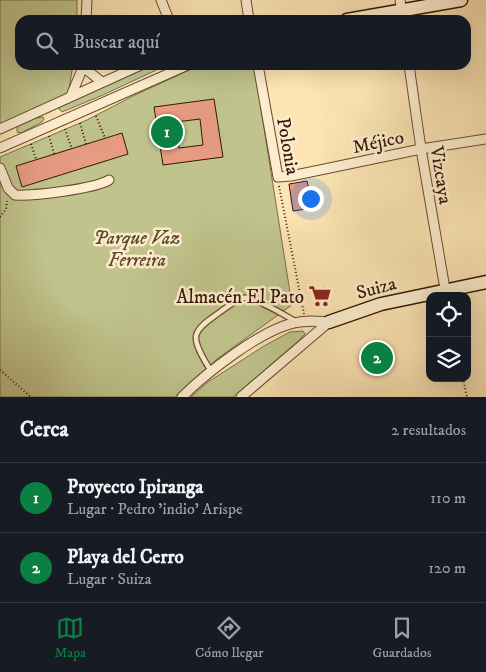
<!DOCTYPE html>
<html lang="es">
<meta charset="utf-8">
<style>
body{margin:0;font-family:"IM FELL DW Pica",serif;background:#20242c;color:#f1f3f6}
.controls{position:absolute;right:15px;bottom:15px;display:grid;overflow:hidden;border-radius:10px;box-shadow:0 5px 20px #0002}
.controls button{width:45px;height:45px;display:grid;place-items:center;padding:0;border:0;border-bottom:1px solid #363941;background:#171b24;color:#f1f3f6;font:25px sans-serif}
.you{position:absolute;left:310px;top:198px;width:18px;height:18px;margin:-12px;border:4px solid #fff;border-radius:50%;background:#1a73e8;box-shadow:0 0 0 8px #1a73e833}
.badge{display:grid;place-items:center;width:32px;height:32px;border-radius:50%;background:#0b8043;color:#fff;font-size:16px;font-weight:700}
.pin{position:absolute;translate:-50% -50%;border:2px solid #fff;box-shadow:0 1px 5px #0006}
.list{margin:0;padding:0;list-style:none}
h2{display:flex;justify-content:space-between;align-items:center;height:65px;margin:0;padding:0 20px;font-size:21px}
h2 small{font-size:16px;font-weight:400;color:#9ea1a6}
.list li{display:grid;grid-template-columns:32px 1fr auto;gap:15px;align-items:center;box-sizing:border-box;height:70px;padding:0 20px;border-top:1px solid #363941}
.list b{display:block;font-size:19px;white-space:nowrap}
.list p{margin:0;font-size:16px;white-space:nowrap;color:#9ea1a6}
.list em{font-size:16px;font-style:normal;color:#9ea1a6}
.icon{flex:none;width:28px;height:28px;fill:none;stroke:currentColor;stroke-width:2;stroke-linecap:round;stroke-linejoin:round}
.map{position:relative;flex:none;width:486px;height:397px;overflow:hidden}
.search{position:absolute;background:#171b24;box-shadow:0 5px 20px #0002;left:15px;right:15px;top:15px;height:55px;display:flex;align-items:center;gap:12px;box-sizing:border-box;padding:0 18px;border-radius:15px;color:#9ea1a6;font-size:19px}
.sheet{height:205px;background:#171b24}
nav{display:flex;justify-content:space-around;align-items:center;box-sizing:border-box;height:70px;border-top:1px solid #363941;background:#171b24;font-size:14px;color:#9ea1a6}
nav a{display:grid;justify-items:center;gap:2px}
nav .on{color:#0b8043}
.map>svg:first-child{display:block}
.green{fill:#c0c48c;stroke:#7a6d49}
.building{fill:#e69b82;stroke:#351606;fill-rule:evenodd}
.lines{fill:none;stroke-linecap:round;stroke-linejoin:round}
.lane-casing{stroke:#674a31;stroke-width:7}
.street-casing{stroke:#674a31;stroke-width:11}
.secondary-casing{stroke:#351606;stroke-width:15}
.path{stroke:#351606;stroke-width:2;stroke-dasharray:1 2.5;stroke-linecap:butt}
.lane{stroke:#fdedce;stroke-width:4.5}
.street{stroke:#fdedce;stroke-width:9}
.secondary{stroke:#fdedce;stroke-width:12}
.labels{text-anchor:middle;stroke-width:5;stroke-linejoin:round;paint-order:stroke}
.street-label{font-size:19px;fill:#351606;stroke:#fdedce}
.park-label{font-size:19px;font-style:italic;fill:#5f4a2e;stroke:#fdedce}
.poi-label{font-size:19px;fill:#351606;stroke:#fdedce;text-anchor:end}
</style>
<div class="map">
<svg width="486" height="397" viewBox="0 0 486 397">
<rect width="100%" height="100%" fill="#fce4b3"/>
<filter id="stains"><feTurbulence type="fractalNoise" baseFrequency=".004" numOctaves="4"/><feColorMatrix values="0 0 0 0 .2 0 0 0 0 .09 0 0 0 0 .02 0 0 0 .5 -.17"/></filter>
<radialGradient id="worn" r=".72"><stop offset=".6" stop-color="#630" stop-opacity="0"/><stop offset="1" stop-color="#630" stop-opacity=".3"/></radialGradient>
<!-- green -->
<path class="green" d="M0,0H77V20H20V65H73L68,95L0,126Z
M149,65H167L103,95L62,112L59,109L60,105L69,101Z
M200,65H254L292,305L217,359L175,397H0V157L87,120L133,96Z
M43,117L44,119L42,122L21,133L17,132V126L36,118Z
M303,331L305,334L297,342L233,397H191L208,382L264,346L290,332Z"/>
<!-- building -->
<path class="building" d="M214,99L223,157L163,165L154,107ZM200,119L203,145L179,148L176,122Z
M122,133L128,154L22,187L16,166Z
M307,181L313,208L293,211L289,184Z
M324,288L326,303L317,304L314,290Z"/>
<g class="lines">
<defs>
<path id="lane" d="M211,371C206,363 192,342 197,333C201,324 212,318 220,312C226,308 235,300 243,298C254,296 284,315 295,321"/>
<path id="street" d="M161,0L169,20
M246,0L249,20
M400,0L403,20
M86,20L87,0
M258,65L278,177L291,176L421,149L486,139
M409,65L421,149L445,289
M71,96L83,67L102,82
M0,129L141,65
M0,148L188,65
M0,168L8,188L15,195C34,196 94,189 109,180
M182,397C206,373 261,330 294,323C306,320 317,321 329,322
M241,397L329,322"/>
<path id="secondary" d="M347,20L461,0
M329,322L381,304L486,282"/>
</defs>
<!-- lane casing -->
<use href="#lane" class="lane-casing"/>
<!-- street casing -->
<use href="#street" class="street-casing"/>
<!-- secondary casing -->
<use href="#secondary" class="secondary-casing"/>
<!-- path -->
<path class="path" d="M96,116L105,138
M80,123L86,144
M65,129L72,149
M49,136L54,154
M31,144L36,159
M279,186L304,314
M0,217L6,209L7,201
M0,370L31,397
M463,378L467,397"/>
<!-- lane -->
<use href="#lane" class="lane"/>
<!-- street -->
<use href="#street" class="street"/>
<!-- secondary -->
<use href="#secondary" class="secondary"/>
</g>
<!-- icons -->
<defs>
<symbol id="supermarket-bare" viewBox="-9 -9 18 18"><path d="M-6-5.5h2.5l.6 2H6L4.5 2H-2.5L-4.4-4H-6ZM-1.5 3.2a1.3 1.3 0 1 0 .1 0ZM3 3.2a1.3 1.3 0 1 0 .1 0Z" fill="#8f2418" stroke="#fdedce" stroke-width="2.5" paint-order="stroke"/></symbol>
</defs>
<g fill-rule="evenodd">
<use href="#supermarket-bare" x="304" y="280" width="32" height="32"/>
</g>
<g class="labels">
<!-- street labels -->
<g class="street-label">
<text transform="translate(378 141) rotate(-12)" y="7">Méjico</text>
<text transform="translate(289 146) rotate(80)" y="7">Polonia</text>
<text transform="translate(442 175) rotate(81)" y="7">Vizcaya</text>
<text transform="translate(376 287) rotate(-15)" y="7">Suiza</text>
</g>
<!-- park labels -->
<g class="park-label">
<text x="137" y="244">Parque Vaz<tspan x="137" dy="22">Ferreira</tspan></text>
</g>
<!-- poi labels -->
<g class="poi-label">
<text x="304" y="303">Almacén El Pato</text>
</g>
</g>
<rect width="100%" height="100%" filter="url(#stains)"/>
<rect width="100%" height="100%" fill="url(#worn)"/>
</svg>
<div class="controls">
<button><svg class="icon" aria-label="locate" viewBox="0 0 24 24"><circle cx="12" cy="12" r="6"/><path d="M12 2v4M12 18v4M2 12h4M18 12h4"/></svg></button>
<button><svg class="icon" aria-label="layers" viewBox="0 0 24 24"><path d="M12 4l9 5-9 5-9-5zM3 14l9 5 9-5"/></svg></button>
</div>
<div class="you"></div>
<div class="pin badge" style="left:167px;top:132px">1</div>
<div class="pin badge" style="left:377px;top:358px">2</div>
<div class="search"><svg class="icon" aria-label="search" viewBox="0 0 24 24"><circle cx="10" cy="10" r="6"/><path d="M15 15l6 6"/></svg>Buscar aquí</div>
</div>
<section class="sheet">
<h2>Cerca<small>2 resultados</small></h2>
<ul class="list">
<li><span class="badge">1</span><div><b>Proyecto Ipiranga</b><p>Lugar · Pedro 'indio' Arispe</p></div><em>110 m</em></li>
<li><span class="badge">2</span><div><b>Playa del Cerro</b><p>Lugar · Suiza</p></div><em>120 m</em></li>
</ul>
</section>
<nav>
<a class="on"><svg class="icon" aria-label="map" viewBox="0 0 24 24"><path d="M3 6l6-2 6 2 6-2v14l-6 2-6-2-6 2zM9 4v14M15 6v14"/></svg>Mapa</a>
<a><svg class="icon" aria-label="directions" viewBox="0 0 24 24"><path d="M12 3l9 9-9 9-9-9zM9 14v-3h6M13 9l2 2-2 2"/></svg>Cómo llegar</a>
<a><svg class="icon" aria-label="saved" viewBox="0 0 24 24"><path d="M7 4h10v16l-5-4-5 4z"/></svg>Guardados</a>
</nav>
